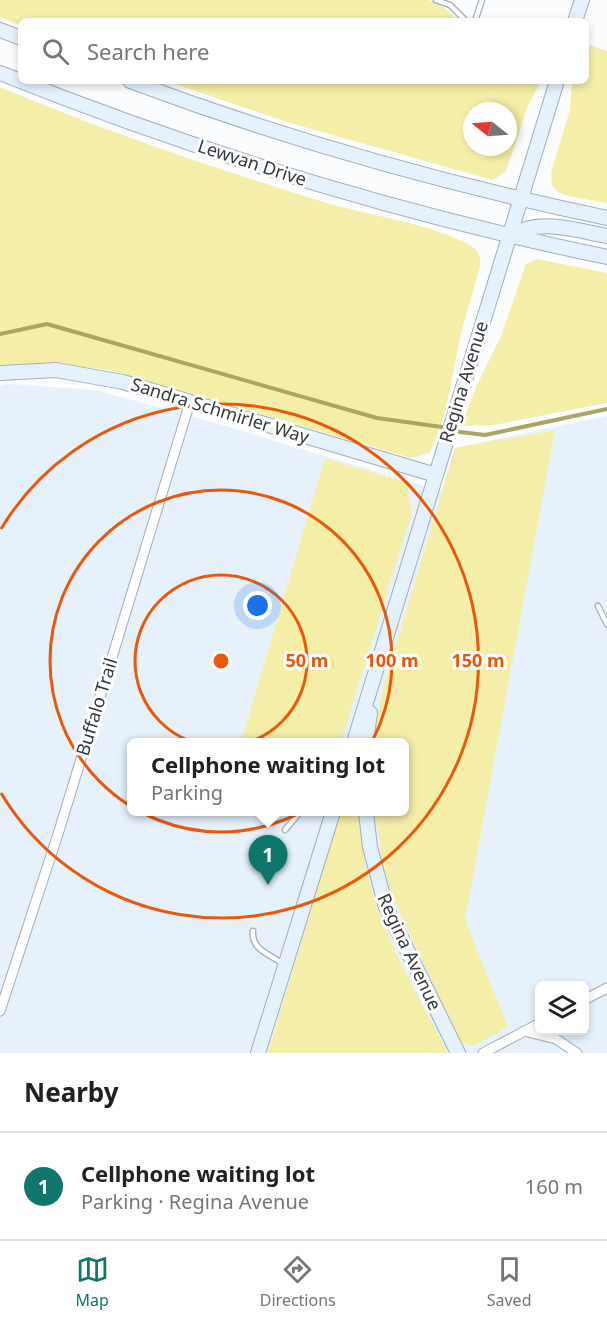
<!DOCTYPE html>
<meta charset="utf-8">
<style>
body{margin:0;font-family:"Noto Sans",sans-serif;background:#f6f6f6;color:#202124}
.controls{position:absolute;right:18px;bottom:18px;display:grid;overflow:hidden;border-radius:9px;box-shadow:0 3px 9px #0003}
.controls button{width:54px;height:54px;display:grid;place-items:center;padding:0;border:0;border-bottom:2px solid #e0e0e0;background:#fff;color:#202124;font:30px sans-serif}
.compass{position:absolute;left:463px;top:102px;width:54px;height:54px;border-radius:50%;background:#fff;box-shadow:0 3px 9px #0003;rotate:287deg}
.you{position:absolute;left:258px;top:606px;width:21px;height:21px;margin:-15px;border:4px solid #fff;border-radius:50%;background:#1a73e8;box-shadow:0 0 0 9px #1a73e833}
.badge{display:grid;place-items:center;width:39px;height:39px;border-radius:50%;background:#0f766e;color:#fff;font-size:20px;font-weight:700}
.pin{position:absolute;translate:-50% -50px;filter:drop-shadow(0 2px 3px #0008)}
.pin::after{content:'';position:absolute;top:32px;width:21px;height:18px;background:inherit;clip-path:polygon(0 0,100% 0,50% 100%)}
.popup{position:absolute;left:127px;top:738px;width:282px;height:78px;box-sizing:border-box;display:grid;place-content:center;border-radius:9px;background:#fff;filter:drop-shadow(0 2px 4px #0005);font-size:20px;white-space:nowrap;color:#757577}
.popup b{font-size:22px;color:#202124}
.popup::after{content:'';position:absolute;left:50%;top:100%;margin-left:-12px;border:12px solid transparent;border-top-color:#fff}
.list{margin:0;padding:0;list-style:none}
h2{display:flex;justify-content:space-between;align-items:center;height:78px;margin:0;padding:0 24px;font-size:26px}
h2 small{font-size:20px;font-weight:400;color:#757577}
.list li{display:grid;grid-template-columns:39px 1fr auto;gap:18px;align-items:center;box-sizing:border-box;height:108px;padding:0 24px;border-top:2px solid #e0e0e0}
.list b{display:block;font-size:22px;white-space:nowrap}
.list p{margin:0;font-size:20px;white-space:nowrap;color:#757577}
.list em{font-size:20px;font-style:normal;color:#757577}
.icon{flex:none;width:33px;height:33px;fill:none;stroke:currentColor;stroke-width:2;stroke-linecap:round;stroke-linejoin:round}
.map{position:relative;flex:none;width:607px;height:1053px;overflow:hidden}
.search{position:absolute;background:#fff;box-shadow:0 3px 9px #0003;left:18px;right:18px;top:18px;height:66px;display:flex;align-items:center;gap:15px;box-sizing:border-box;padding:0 21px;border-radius:9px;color:#757577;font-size:22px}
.sheet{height:186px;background:#fff}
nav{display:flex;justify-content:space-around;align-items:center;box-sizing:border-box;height:84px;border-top:2px solid #e0e0e0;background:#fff;font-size:16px;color:#757577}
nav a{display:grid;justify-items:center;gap:3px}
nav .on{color:#0f766e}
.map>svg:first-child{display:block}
.built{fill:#e6f1fc;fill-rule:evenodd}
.green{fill:#f5eea8;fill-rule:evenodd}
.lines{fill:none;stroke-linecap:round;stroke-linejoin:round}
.stream{stroke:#aba560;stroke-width:4}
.lane-casing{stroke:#a1adb8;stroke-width:7}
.street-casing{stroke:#a1adb8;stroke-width:11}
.secondary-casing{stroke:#a1adb8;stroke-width:16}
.lane{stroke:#fff;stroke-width:4.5}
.street{stroke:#fff;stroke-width:9}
.secondary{stroke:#e5f2fe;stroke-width:14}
.ring{fill:none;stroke:#e8590c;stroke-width:3}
.labels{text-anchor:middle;stroke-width:6;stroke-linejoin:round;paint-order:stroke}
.street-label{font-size:18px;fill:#33383d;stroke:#fff}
.centre{fill:#e8590c;stroke:#fff;stroke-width:3}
.ring-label{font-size:18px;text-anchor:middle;font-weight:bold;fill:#e8590c;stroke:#fff;stroke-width:6;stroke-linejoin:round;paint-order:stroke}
</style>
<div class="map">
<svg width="607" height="1053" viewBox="0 0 607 1053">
<rect width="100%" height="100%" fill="#fafcfe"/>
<!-- built -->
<path class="built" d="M9,384L94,390L192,416L441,491L455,448L607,416V1053H0V386ZM132,742H404V812H132ZM540,986H584V1030H540Z"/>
<!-- green -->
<path class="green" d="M0,0H428L438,3L460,21H21V26L0,17Z
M586,44L607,51V203L567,196L557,191L552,185L551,172L570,110L572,81H586Z
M166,81H541L527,108L508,166L505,172L493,180L290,123ZM472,111H508V147H472Z
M0,87C107,132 219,170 330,204C369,215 436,225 469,245C479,250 481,256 480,267L461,333L445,414L430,453L411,458L110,370L58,364L0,365Z
M537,259L607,273V403L494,425L461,426L476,387L501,336L526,264Z
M555,430L465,920L508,1027L474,1046L461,1043L397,906L384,870L375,812H404V742H373L374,735L383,688L455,448Z
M325,458L407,483L412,513L341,742H241Z
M341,812H358C362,841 365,870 374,898C392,952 422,1003 448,1053H268Z"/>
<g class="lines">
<!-- stream -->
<path class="stream" d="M0,334L47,324L377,418L442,427
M460,432L485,435L607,409"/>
<defs>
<path id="lane" d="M436,0L450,5L466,21
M475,21L482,0
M598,606L607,624
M285,830L300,812
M253,931C251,950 270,954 283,964"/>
<path id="street" d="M584,1000L607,988
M0,1011L59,831L190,402
M524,1031L556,1039L577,1053
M483,1053L540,1023"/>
<path id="secondary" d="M575,21L582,0
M0,30L21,38
M0,73C197,152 399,214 607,257
M130,81C285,139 445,184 607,218
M509,237C538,217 574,230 607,236
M0,373L56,370L123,382L436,475
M354,742L557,81
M366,742L370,713
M366,812L370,847L386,907L458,1053
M258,1053L333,812"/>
</defs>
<!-- lane casing -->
<use href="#lane" class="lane-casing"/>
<!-- street casing -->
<use href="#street" class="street-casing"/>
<!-- secondary casing -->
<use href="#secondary" class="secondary-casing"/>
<!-- lane -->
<use href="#lane" class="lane"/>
<!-- street -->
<use href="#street" class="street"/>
<!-- secondary -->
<use href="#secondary" class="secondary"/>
</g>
<!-- distance rings -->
<g class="ring">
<circle cx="221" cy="661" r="86"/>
<circle cx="221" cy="661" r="171"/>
<path d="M1 529A257 257 0 1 1 1 793"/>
</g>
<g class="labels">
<!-- street labels -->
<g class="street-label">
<text transform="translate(252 163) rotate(18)" y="6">Lewvan Drive</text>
<text transform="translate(464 382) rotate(-73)" y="6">Regina Avenue</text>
<text transform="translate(220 411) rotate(17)" y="6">Sandra Schmirler Way</text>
<text transform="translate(97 707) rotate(-73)" y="6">Buffalo Trail</text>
<text transform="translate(409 952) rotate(65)" y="6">Regina Avenue</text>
</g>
</g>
<circle cx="221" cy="661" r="9" class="centre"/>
<g class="ring-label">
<text x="307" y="667">50 m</text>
<text x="392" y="667">100 m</text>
<text x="478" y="667">150 m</text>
</g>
</svg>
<div class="controls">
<button><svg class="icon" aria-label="layers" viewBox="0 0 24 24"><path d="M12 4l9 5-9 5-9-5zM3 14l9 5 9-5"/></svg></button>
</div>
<svg class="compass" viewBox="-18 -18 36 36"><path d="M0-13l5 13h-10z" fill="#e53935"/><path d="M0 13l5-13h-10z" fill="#757577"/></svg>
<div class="you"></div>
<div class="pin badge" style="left:268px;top:885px">1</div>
<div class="popup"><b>Cellphone waiting lot</b>Parking</div>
<div class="search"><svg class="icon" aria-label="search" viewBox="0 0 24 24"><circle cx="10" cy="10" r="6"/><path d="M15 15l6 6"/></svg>Search here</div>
</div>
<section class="sheet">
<h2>Nearby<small></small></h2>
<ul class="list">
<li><span class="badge">1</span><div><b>Cellphone waiting lot</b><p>Parking · Regina Avenue</p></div><em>160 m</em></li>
</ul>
</section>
<nav>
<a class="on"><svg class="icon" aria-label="map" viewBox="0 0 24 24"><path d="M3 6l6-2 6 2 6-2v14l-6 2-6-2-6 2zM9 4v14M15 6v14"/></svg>Map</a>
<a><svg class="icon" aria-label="directions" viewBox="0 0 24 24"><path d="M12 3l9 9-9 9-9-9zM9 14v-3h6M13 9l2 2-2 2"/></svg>Directions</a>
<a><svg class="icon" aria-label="saved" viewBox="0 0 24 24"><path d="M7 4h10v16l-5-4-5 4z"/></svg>Saved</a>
</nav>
